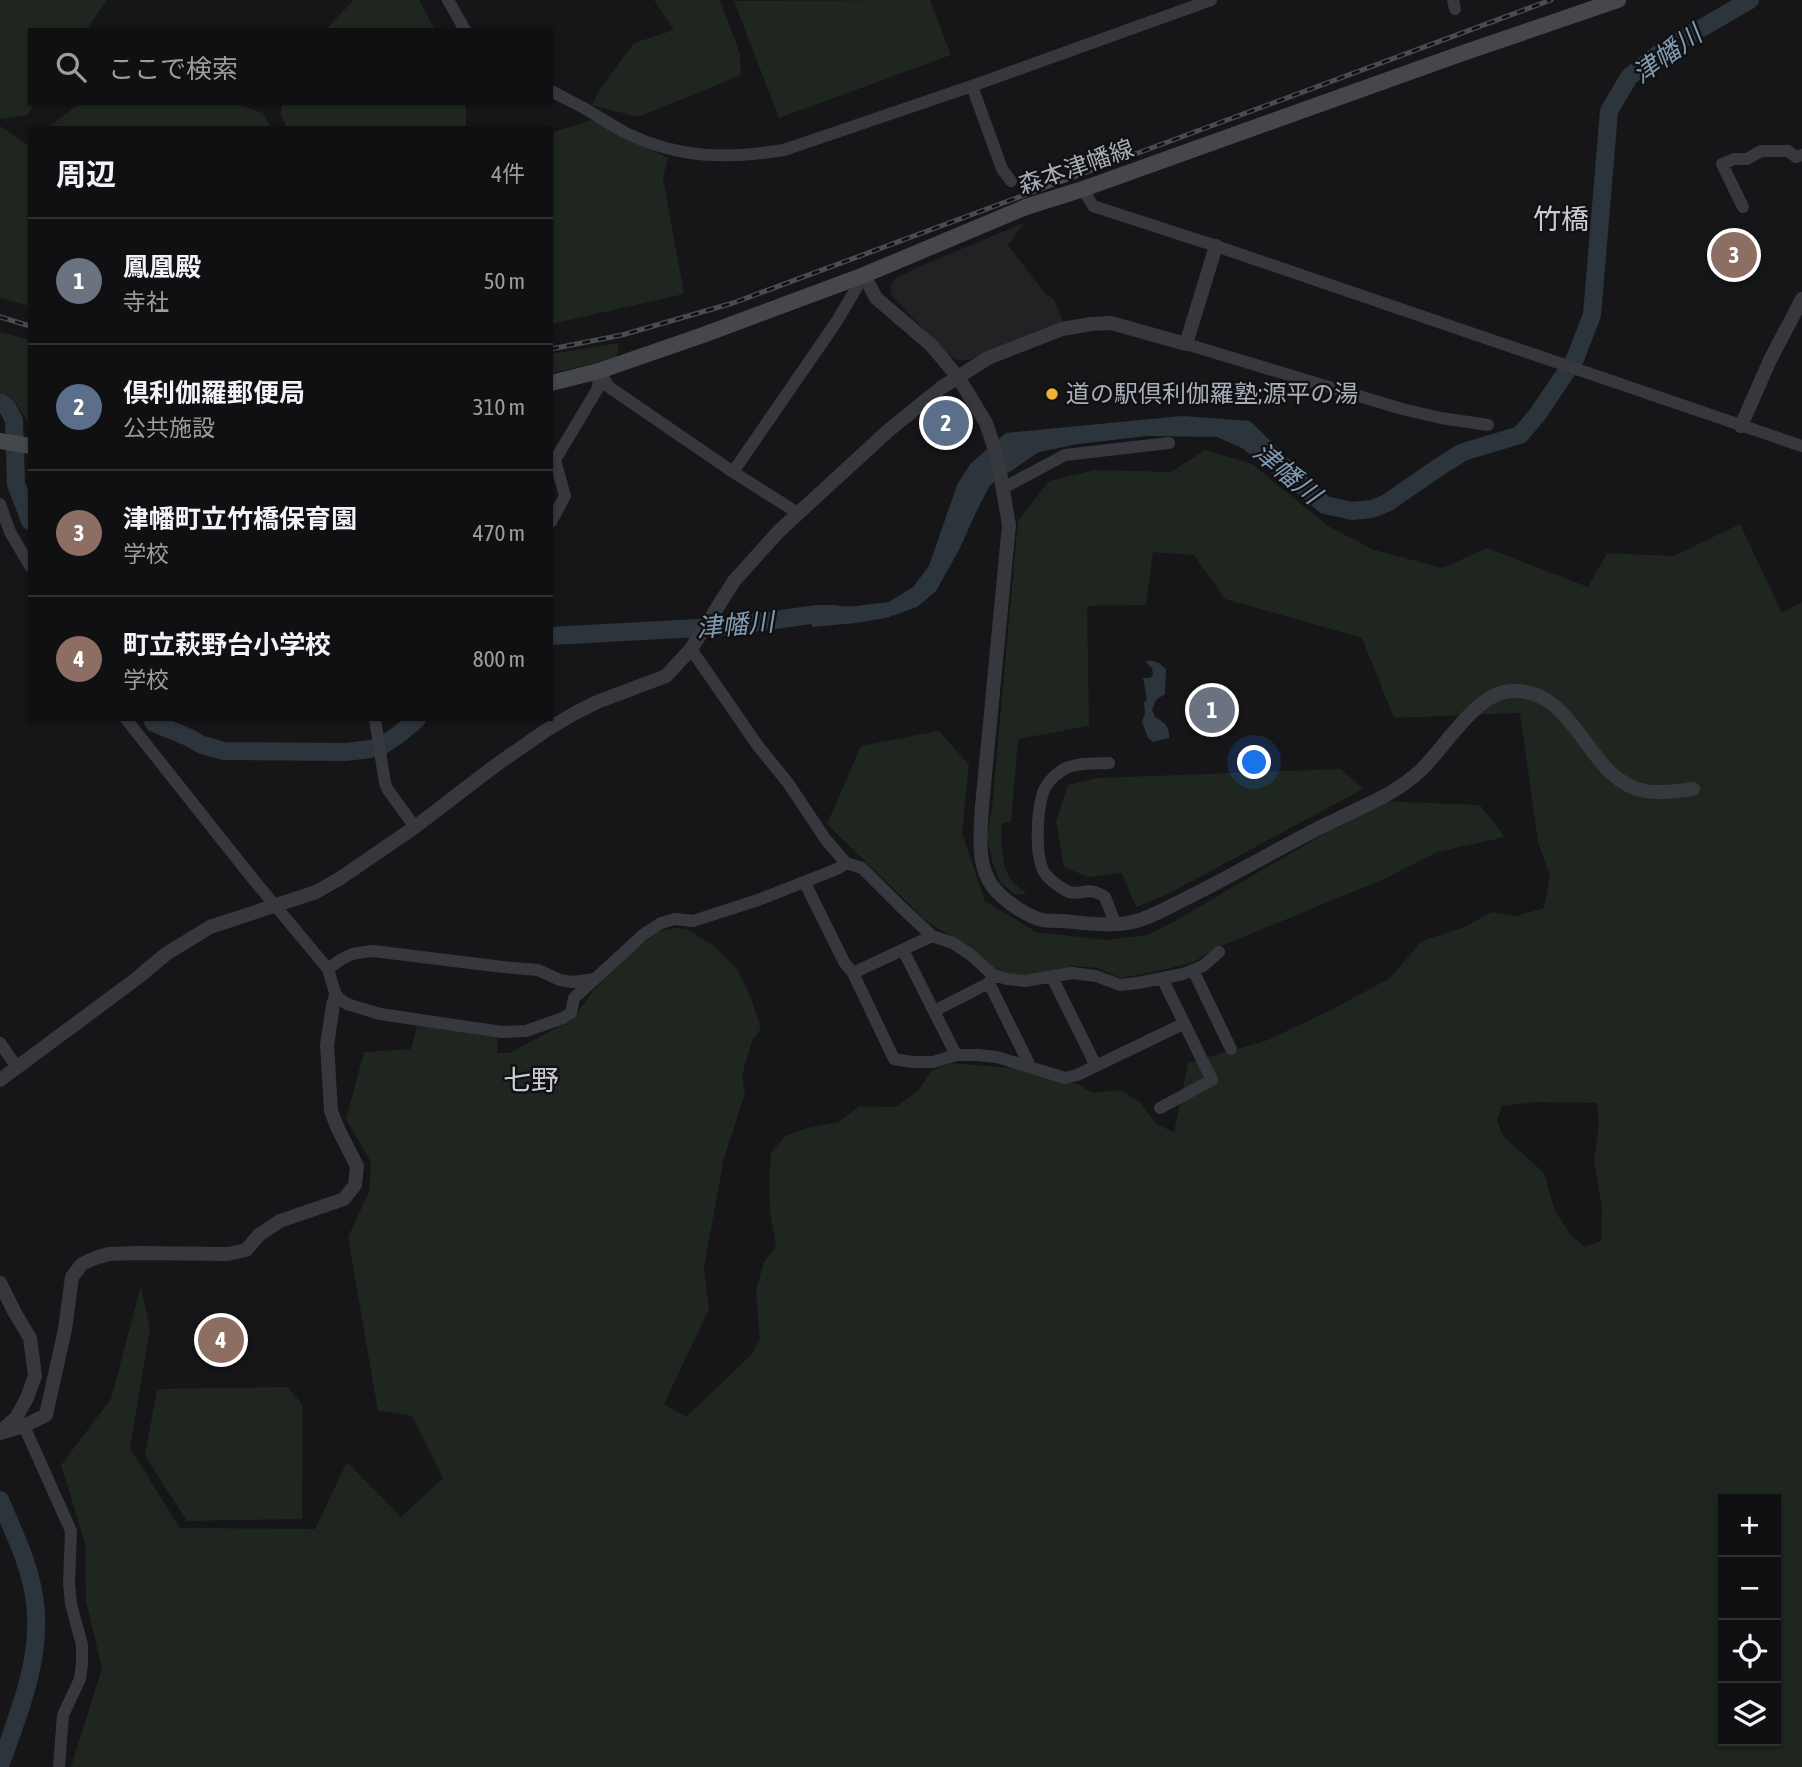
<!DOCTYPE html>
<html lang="ja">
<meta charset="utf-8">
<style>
body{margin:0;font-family:"Asap Condensed","Noto Sans JP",sans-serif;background:#1e1e20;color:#f1f3f6}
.controls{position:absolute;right:21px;bottom:21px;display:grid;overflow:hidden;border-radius:0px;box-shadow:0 2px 5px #0004}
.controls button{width:63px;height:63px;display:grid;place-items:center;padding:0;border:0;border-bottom:2px solid #303032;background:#101012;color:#f1f3f6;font:35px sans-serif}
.you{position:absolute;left:1255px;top:763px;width:24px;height:24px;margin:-18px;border:5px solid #fff;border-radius:50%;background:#1a73e8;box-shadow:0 0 0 10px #1a73e833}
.badge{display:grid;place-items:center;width:46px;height:46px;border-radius:50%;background:#ea580c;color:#fff;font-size:23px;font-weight:700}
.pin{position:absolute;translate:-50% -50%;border:4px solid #fff;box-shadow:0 2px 7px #0006}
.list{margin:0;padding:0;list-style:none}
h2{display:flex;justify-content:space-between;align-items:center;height:91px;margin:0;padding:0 28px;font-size:30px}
h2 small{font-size:23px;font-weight:400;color:#9c9d9f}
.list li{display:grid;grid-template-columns:46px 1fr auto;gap:21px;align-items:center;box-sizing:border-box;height:126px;padding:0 28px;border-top:2px solid #303032}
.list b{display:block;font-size:26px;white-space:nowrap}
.list p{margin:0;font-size:23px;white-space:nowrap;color:#9c9d9f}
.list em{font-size:23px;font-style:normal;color:#9c9d9f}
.icon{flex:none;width:38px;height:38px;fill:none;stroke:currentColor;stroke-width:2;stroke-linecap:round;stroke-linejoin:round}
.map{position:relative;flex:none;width:1802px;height:1767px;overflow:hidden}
.search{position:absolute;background:#101012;box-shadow:0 2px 5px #0004;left:28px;top:28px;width:525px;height:77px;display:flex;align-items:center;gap:18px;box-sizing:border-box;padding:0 24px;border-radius:0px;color:#9c9d9f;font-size:26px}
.panel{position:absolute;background:#101012;box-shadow:0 2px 5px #0004;left:28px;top:126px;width:525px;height:595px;border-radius:0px}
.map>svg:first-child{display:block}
.built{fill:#222225}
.green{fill:#1e261f;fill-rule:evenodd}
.water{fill:#2c353c}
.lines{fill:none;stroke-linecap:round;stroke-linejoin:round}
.river{stroke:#2c353c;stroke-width:18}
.minor{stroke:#37383d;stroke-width:12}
.tertiary{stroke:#37383d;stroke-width:14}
.secondary{stroke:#45474d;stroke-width:16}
.rail-casing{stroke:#4a4c52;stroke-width:5}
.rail{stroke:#111113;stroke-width:2.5;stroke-dasharray:8;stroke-linecap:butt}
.poi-dot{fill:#f2b134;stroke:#111113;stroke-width:2.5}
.labels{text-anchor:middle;stroke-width:5;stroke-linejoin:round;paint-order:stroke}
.street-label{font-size:24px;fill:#a8adb8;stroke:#111113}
.poi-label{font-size:24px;fill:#a8adb8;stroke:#111113;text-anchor:start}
.water-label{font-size:26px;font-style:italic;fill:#7f9bb3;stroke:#111113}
.quarter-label{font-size:28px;fill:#c9ccd4;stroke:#111113}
</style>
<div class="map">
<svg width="1802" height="1767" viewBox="0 0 1802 1767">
<rect width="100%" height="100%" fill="#161618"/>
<!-- built -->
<path class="built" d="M1024,223L1008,245L1046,295L1053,298L1063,321L969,360H958L949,355L935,342L892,296L890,286L895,279L925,264Z"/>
<!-- green -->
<path class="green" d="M0,0H107L86,30H30V103H35L27,115L0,119Z
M354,0H419L435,30H325Z
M654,0H720L740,54L741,75L638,117L592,105L599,90L634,43L674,30Z
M930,0L951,55L779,118L734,1Z
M80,103H234L263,113L271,128H48Z
M282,103H466V128H287L281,115Z
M591,120L668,158L663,178L684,294L551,324V133Z
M0,126L26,144L30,141V306L0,298Z
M0,332L30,340V425L14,400L0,392Z
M619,343L616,359L551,373V354Z
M1205,450L1252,464L1328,526L1374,550L1443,568L1487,548L1588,587L1607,553L1674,556L1740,524L1782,613L1802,602V1767H71L102,1668L86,1601L85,1543L61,1465L111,1399L141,1286L150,1329L130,1448L180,1528L315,1529L347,1462L401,1517L443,1478L412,1416L378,1411L348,1237L369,1192L371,1162L346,1119L364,1052L411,1049L417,1026L446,1028L498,1036L497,1053H509L572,1020L593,991L620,963L657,932L674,928L686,929L703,939L714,946L737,969L751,998L761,1028L752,1041L742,1075L745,1094L724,1158L704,1267L709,1309L664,1404L686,1417L751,1355L760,1340L756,1290L764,1262L776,1246L770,1212L769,1180L771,1153L785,1136L807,1128L839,1122L859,1106L896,1107L918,1091L931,1071L951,1063L1011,1068L1077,1084L1093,1093L1120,1090L1140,1102L1156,1124L1174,1132L1188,1063L1268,1040L1337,1007L1390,978L1422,941L1462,928L1492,912L1517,916L1544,908L1550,877L1538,842L1520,713L1394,718L1362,638L1225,599L1194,555L1153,552L1146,605L1087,606L1089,726L1018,739L1011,821L1001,824C1002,843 1000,869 1014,883C1018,887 1023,891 1027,894L1015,895L1000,882L993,864L987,837L992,807L1018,521L1049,481L1094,470L1171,472ZM1538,1102L1597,1103L1599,1125L1594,1160L1602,1207L1601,1241L1585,1247L1571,1235L1555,1211L1544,1173L1504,1137L1497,1121L1502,1106ZM1723,1499H1776V1741H1723Z
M939,731L969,765L962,833L985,901L1036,932L1106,940L1148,935L1175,921L1380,801L1480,805L1505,837L1437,852L1384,879L1214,949L1194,962L1159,971L1120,978L1098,968L1072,966L1051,973L1012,976L1000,973L963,943L926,921L827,824L861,746Z
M1341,769L1363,789L1166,895L1136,907L1122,873L1088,877L1064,867L1056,822L1068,785L1097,778Z
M287,1387L303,1405L302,1519L187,1521L145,1456L157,1389Z"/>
<!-- water -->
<path class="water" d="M1182,416L1250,421L1324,493L1311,503L1242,448L1217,437L1147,436L1078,444L1039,452L990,485L977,510L960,548L936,591L917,607L886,618L856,623L812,627V607L856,606L889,602L913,587L929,566L957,485L971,463L1006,433Z
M1149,660L1159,663L1166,669L1165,694L1156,700L1152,710L1155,717C1164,722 1170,726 1169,738L1153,742L1148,738L1142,722L1145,713L1144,703L1147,699L1143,678H1150L1153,675L1152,668L1146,662Z"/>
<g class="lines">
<!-- river -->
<path class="river" d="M0,402L7,407L14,420L16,484L30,521
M1300,484L1325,505L1352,511L1372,509L1387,503L1439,467L1463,452L1520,435L1537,415L1575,359L1592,315L1609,111L1629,77L1662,51L1750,0
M551,636L734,626L817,614H836
M152,719L154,723L190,738L202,745L224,751L346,752L370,749L383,745L398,735L417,719
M0,1500C14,1533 31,1567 35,1603C42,1659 18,1715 0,1766"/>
<!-- minor -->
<path class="minor" d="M448,0L465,30
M1453,0L1455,9
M972,86L1002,169L1011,181
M551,91C564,98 577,104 589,111C602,119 614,127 626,133C680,159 726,159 784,150L972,86L1211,0
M1083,189L1093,206L1216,246L1802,446
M1743,207L1722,164L1734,159H1747L1761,151H1788L1796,157L1802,155
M1186,344L1402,409L1441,418L1488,425
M599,371L609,387L733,472L798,513
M733,472L837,321L864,275
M1003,488L1065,455L1169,443
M0,504L10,532L30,566
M551,522L565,496L555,460L598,388L599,372
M126,719L253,879L328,969L336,996L347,1004L380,1014L502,1032L526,1031L563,1018L571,1013L574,998L595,979
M375,719L385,783L388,790L415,827
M1109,763C1094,764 1074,762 1061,771C1053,776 1044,786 1042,796C1037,814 1034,863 1047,876C1052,881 1062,889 1069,892C1082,896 1087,885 1105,897L1115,923
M846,863L862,868L900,906L932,936L953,943L971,955L993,975L1007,979L1025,981L1072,973L1096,976L1120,985L1138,983L1183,974L1203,966L1219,952
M805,883L844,962L853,973L894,1059L912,1062H933L956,1055H977L997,1057L1065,1078L1077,1075L1183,1024
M903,950L956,1055
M328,969C346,955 350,953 373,951L503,967L538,970L560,980L572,982L595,979L644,934L661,923L675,919L693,921L758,900L837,869L846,863L826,840L788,783L758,746L691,649
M1193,970L1231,1049
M853,973L932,936
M993,975L989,983L1030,1066
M1052,977L1096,1066
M934,1011L989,983
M0,1043L17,1067
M1160,1108L1212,1080L1162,978
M24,1426L71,1531L69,1584L71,1604L82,1645V1663L80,1679L63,1715L59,1767"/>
<!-- tertiary -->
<path class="tertiary" d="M864,275L876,298L931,345L958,377L986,423L997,456L1009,525L982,806C981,829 977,858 988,879C996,896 1024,915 1042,920C1049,921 1056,921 1063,921C1085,923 1110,927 1132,922C1151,918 1168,907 1185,899C1224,880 1260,859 1298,839C1327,823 1358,810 1388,794C1400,787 1412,779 1422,769C1446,746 1476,693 1511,691C1578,687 1587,783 1646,791C1661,794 1677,791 1693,789
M1741,426L1770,360L1802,299
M0,1080L136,979L166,954L210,927L316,892L339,879L415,827L496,765L548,729L577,712L597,702L666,676L691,649L734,581L779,531L889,430L941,388L958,377L988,358L1062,329L1091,324L1111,323L1186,344L1216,246
M0,1283L15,1313L30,1338L35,1376L27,1398L16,1418L1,1431
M0,1433L24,1426L46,1415L65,1329L72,1277L82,1264L95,1258L109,1254L137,1253L228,1254L246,1250L259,1235L280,1221L344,1199L355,1185L357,1166L338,1129L331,1111L327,1045L333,1005L336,996"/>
<!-- secondary -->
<path class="secondary" d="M551,383L599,371L703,335L864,275L1026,207L1083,189L1463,53L1618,0
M0,441L30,446"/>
<defs>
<path id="rail" d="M0,317L30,326
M551,349L622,335L733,303L1551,0"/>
</defs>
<!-- rail casing -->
<use href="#rail" class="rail-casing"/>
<!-- rail -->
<use href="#rail" class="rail"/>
</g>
<!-- markers -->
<circle class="poi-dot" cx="1052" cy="394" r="7"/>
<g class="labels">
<!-- street labels -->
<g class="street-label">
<text transform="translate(1076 167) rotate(-19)" y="8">森本津幡線</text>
</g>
<!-- poi labels -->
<g class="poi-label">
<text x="1066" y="402">道の駅倶利伽羅塾;源平の湯</text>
</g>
<!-- water labels -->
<g class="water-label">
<text transform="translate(1667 54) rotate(-36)" y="9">津幡川</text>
<text transform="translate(1287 473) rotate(40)" y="9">津幡川</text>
<text transform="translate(735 625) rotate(-5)" y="9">津幡川</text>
</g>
<!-- quarter labels -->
<g class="quarter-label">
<text x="1561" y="229">竹橋</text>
<text x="531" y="1090">七野</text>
</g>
</g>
</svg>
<div class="controls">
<button>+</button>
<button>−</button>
<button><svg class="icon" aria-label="locate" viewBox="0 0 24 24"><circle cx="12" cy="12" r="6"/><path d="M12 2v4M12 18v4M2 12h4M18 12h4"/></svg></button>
<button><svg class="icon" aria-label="layers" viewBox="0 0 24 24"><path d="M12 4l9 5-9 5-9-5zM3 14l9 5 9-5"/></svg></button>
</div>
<div class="you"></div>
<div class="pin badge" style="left:1212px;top:710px;background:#6b7280">1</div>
<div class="pin badge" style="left:946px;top:423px;background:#5c6f8a">2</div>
<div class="pin badge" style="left:1734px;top:255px;background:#8d6e63">3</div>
<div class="pin badge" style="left:221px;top:1340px;background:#8d6e63">4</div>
<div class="search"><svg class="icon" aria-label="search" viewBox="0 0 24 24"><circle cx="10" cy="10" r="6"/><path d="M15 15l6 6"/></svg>ここで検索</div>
<section class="panel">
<h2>周辺<small>4件</small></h2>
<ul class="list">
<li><span class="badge" style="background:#6b7280">1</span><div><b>鳳凰殿</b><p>寺社</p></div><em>50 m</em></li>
<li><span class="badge" style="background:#5c6f8a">2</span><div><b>倶利伽羅郵便局</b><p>公共施設</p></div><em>310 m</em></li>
<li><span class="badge" style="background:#8d6e63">3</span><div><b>津幡町立竹橋保育園</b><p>学校</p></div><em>470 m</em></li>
<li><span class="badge" style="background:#8d6e63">4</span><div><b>町立萩野台小学校</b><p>学校</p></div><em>800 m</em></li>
</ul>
</section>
</div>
